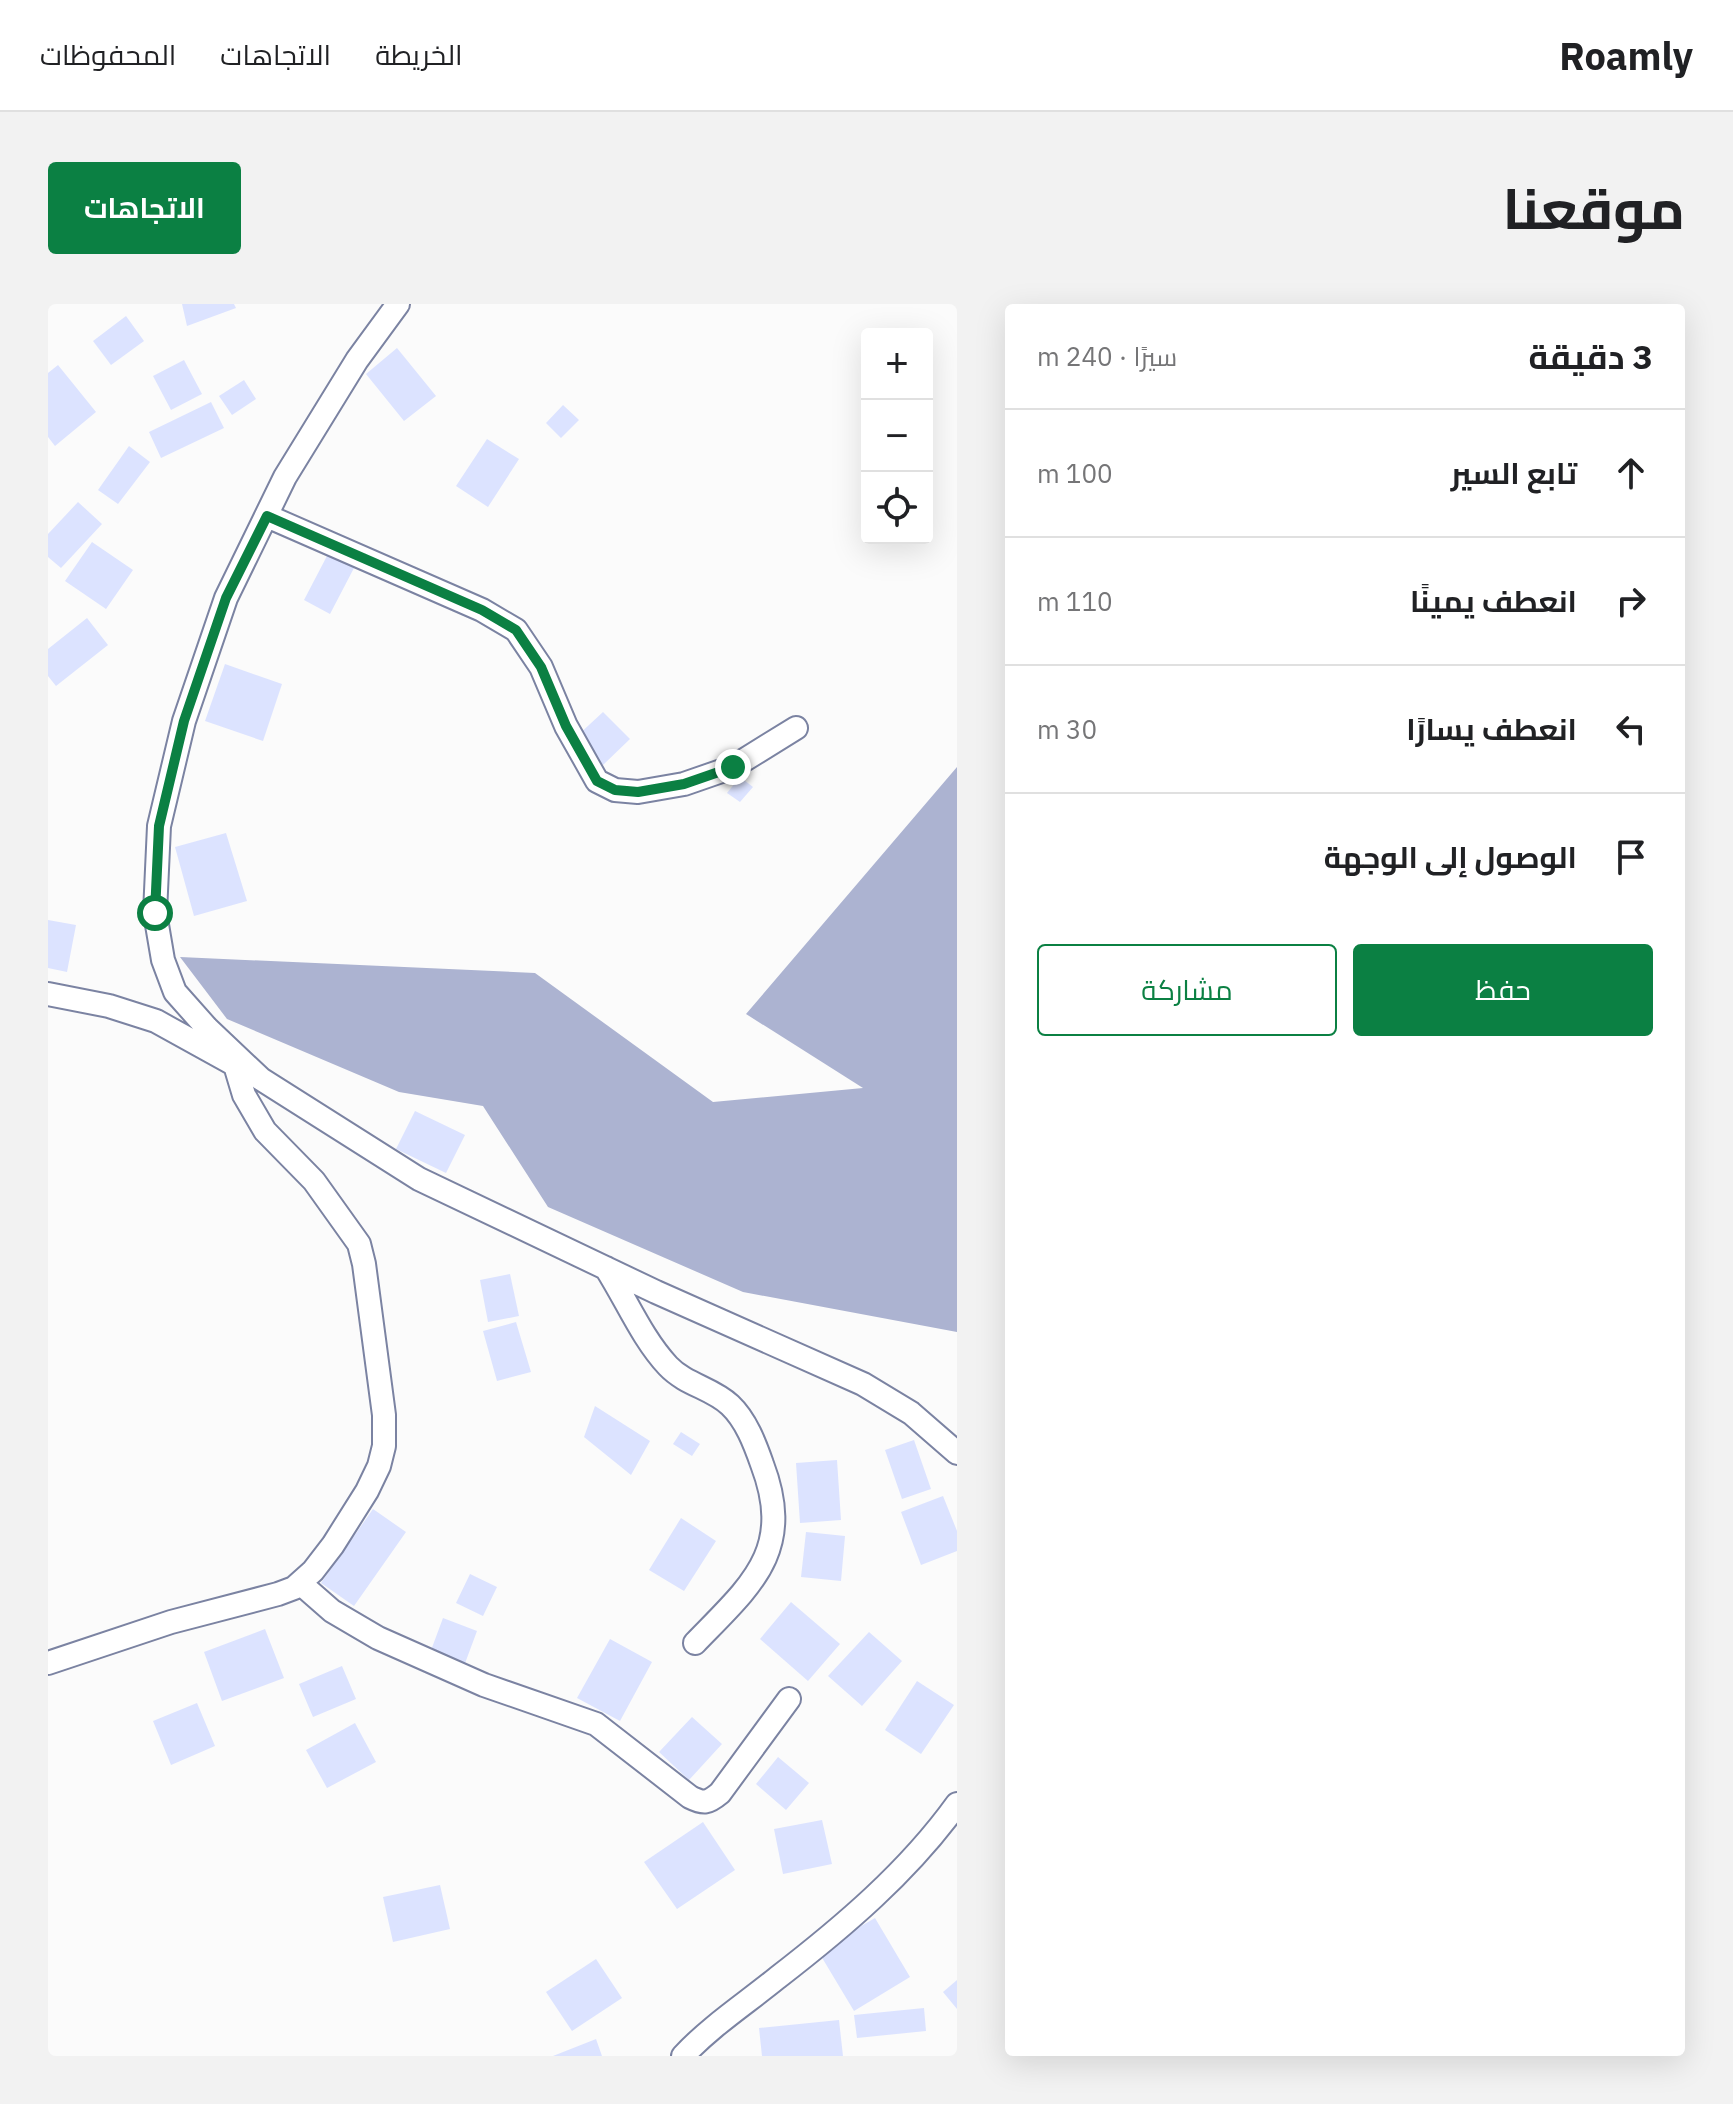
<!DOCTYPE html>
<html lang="ar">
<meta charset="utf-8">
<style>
body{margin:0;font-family:"IBM Plex Sans",Cairo,sans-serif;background:#f2f2f2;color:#202124;direction:rtl}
.controls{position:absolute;right:24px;top:24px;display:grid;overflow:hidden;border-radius:8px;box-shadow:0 8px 32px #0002}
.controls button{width:72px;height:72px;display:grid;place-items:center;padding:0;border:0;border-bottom:2px solid #e0e0e0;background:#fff;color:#202124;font:40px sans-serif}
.stop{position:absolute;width:24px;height:24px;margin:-18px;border:6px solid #0b8043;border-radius:50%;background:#fff}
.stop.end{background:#0b8043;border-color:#fff;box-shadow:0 2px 8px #0008}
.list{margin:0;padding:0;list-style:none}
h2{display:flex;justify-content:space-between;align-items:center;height:104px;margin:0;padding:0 32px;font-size:34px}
h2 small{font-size:26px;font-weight:400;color:#757577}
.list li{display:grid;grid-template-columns:52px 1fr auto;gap:24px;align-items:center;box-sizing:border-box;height:128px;padding:0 32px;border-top:2px solid #e0e0e0}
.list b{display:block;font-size:30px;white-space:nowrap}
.list em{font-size:26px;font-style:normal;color:#757577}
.actions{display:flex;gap:16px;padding:24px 32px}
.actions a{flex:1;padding:18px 0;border:2px solid #0b8043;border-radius:8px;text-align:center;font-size:28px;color:#0b8043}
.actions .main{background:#0b8043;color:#fff}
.icon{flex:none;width:44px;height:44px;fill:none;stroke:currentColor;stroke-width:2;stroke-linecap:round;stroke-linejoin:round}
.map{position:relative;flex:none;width:909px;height:1752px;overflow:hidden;direction:ltr;border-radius:8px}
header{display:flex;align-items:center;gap:48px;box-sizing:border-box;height:112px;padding:0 40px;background:#fff;border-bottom:2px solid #e0e0e0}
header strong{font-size:38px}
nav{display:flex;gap:44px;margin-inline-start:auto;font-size:28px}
.intro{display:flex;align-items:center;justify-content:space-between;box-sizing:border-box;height:192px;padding:0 48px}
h1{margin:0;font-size:56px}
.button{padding:20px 36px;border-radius:8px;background:#0b8043;color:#fff;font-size:28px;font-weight:700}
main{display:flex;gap:48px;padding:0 48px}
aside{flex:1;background:#fff;border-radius:8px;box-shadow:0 8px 32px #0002}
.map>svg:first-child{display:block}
.forest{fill:#acb3d1}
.building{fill:#dce3ff}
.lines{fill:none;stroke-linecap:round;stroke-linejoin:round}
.minor-casing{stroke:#7b83a2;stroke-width:26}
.minor{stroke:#fff;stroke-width:22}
.route{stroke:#0b8043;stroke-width:10}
</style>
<header>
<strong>Roamly</strong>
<nav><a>الخريطة</a><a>الاتجاهات</a><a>المحفوظات</a></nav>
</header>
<div class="intro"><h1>موقعنا</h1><a class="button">الاتجاهات</a></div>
<main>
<aside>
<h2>3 دقيقة<small>سيرًا · 240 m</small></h2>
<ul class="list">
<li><svg class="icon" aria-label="ahead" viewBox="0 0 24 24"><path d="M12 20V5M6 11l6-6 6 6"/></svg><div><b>تابع السير</b></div><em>100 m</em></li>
<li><svg class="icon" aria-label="right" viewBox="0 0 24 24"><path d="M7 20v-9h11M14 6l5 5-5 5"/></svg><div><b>انعطف يمينًا</b></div><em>110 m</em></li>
<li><svg class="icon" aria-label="left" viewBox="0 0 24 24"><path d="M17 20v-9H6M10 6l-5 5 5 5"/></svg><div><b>انعطف يسارًا</b></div><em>30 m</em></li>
<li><svg class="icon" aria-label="arrive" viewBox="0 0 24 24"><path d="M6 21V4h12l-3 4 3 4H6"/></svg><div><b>الوصول إلى الوجهة</b></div></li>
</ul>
<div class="actions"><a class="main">حفظ</a><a>مشاركة</a></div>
</aside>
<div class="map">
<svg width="909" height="1752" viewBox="0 0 909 1752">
<rect width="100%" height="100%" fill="#fbfbfb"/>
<!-- forest -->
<path class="forest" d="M909,463V1028L695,988L500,903L435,802L351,788L179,715L132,653L487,669L665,798L815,784L698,710Z"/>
<!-- building -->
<path class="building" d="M134,0H186L188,4L139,22Z
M78,12L96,37L63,61L45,37Z
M349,44L388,92L356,117L318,70Z
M136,56L154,90L123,106L105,72Z
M10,61L48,108L7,142L0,133V69Z
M196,76L208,95L184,111L171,92Z
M163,98L176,124L113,154L101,128Z
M515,101L531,116L513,134L498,119Z
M439,135L471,155L440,203L408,182Z
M81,142L102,158L70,200L50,186Z
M30,198L54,220L13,264L0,253V230Z
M44,238L85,266L58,305L17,277Z
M280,250L306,264L282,310L256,296Z
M39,314L60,341L8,382L0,372V345Z
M177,360L234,380L215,437L157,417Z
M555,408L582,435L555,461L528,433Z
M692,473L705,483L692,498L679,489Z
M178,529L199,597L146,612L127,543Z
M0,616L28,621L19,668L0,664Z
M367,807L417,831L398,869L348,845Z
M462,970L471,1012L440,1018L432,976Z
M468,1018L483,1068L449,1077L435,1027Z
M547,1102L602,1137L583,1171L536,1133Z
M633,1128L652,1140L644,1152L625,1140Z
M866,1136L883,1185L854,1195L837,1146Z
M789,1156L793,1216L752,1219L748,1159Z
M895,1192L909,1227V1247L873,1261L853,1208Z
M325,1205L358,1228L306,1302L273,1279Z
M633,1214L668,1237L636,1287L601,1266Z
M758,1228L797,1232L793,1277L753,1273Z
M422,1270L449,1283L435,1312L408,1299Z
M743,1298L792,1340L760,1377L712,1335Z
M395,1314L429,1327L416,1362L382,1349Z
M217,1325L236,1374L174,1397L156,1348Z
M821,1328L854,1357L814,1402L780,1372Z
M562,1335L604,1358L572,1417L529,1394Z
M294,1362L308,1395L265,1413L251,1380Z
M869,1377L906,1401L873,1450L837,1426Z
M149,1399L167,1442L123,1461L105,1417Z
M644,1413L674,1440L641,1476L611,1448Z
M307,1419L328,1458L279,1484L258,1446Z
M730,1453L761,1479L738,1506L708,1480Z
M774,1516L784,1560L735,1570L726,1525Z
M655,1518L687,1566L629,1605L596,1558Z
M392,1581L402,1625L345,1638L335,1593Z
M827,1614L862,1673L806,1707L770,1647Z
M548,1655L574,1694L524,1727L498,1688Z
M909,1676V1705L895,1688Z
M876,1704L878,1727L809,1734L806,1711Z
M791,1716L795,1752H714L711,1724Z
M548,1735L554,1752H505Z"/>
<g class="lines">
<defs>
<path id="minor" d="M350,0L309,56L237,173L178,294L136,417L111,522L107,609L115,656L127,688L159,724L213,775L371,875L608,988L815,1080L863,1109L909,1149
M219,212L434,306L468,326L493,363L518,422L549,477L567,486L590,488L636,480L685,463L748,424
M0,690L61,702L108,717L184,759
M558,964C579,997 594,1034 620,1062C638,1081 664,1084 682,1101C698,1116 707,1140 714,1160C747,1247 703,1281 647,1339
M252,1279L284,1307L330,1334L436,1381L548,1420L642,1493C656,1500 660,1499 672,1489L741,1395
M0,1359L123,1318L230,1290L246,1284L265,1267L285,1241L319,1187L331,1162L336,1142V1111L316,960L311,940L266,877L217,827L196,791L187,761
M635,1752C663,1722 697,1700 729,1674C795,1623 860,1568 909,1500"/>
</defs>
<!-- minor casing -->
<use href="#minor" class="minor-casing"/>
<!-- minor -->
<use href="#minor" class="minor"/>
</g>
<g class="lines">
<!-- route -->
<path class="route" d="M107,609L111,522L136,417L178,294L219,212L434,306L468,326L493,363L518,422L549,477L567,486L590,488L636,480L685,463"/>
</g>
</svg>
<div class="controls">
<button>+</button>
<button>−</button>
<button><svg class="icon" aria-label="locate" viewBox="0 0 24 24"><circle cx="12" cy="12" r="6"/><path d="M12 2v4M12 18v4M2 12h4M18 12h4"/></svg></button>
</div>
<div class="stop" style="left:107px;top:609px"></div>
<div class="stop end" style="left:685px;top:463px"></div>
</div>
</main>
